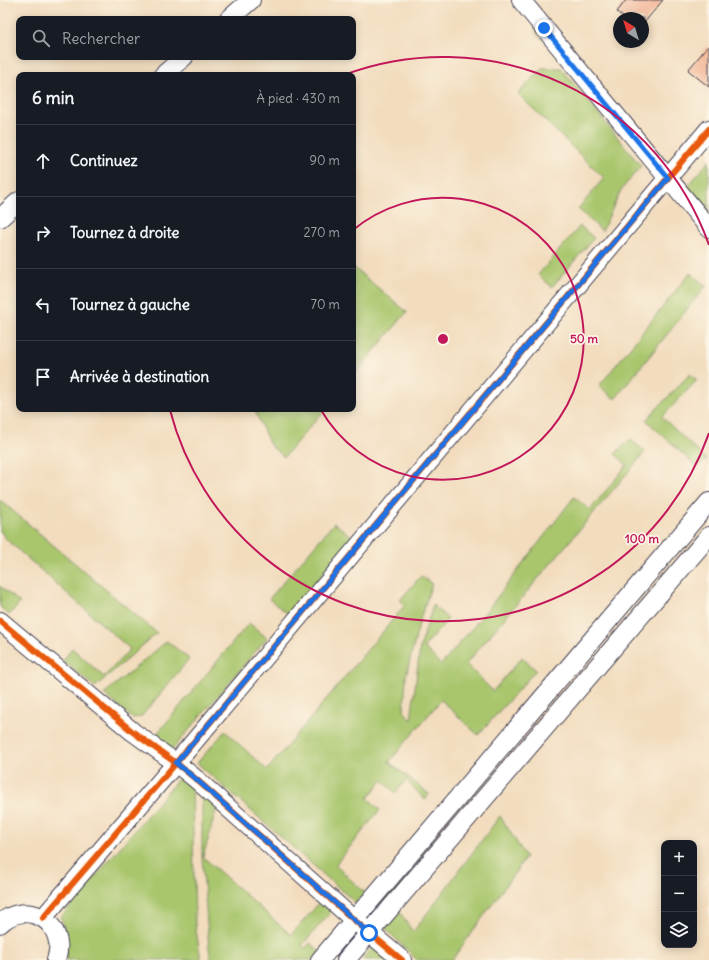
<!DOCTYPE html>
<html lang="fr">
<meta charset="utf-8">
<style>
body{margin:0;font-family:Delius,sans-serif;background:#20242c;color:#f1f3f6}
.controls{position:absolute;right:12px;bottom:12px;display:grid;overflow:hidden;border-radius:8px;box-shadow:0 2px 10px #0003}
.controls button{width:36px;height:36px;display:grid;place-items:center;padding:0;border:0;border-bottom:1px solid #363941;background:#171b24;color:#f1f3f6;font:20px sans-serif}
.compass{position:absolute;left:613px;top:12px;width:36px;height:36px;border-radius:50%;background:#171b24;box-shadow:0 2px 10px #0003;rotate:322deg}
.stop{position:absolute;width:12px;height:12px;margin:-9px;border:3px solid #1a73e8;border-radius:50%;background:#fff}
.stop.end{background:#1a73e8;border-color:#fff;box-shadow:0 1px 4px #0008}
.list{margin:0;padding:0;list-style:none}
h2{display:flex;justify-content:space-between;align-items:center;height:52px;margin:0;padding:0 16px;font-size:17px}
h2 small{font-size:13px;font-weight:400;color:#9ea1a6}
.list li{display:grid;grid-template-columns:26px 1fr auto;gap:12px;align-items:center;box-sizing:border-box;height:72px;padding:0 16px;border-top:1px solid #363941}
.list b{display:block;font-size:15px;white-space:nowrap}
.list em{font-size:13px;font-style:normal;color:#9ea1a6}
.icon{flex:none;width:22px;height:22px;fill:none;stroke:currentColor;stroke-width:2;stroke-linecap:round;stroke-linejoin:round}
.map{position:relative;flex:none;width:709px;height:960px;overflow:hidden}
.search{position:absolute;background:#171b24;box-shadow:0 2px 10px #0003;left:16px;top:16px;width:340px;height:44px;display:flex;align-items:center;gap:10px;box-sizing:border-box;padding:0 14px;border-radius:8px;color:#9ea1a6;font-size:15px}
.panel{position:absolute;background:#171b24;box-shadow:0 2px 10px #0003;left:16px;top:72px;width:340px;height:340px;border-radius:8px}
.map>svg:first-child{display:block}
.green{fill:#a9c66d;stroke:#667454}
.building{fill:#f2b293}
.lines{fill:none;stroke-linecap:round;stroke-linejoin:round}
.minor-casing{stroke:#413e4e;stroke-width:20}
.minor{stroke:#fff;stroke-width:18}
.cycleway-casing{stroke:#fcf5e5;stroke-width:8}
.cycleway{stroke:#e8590c;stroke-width:6}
.route{stroke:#1a73e8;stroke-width:5}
.ring{fill:none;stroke:#c2185b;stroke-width:2}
.centre{fill:#c2185b;stroke:#fcf5e5;stroke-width:2}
.ring-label{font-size:12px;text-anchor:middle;font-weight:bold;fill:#c2185b;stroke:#fcf5e5;stroke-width:3.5;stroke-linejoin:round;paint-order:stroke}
</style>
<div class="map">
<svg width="709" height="960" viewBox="0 0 709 960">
<rect width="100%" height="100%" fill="#fcf5e5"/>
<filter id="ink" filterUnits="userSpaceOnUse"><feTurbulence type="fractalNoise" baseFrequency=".025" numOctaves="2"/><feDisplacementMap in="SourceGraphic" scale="8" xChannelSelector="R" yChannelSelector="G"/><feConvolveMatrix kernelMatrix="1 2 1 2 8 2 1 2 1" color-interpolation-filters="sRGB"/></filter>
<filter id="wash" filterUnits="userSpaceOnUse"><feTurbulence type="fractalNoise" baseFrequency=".012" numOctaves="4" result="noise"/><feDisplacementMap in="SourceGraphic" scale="16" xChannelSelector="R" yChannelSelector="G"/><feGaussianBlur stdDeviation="0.9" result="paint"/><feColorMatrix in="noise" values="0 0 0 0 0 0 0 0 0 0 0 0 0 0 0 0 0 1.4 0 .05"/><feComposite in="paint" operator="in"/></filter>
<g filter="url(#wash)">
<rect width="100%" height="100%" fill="#f2dcbd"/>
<!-- green -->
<path class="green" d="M542,68H561L641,166L621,190L602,231L578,209L604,178L518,94Z
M709,161V212L687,187Z
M580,226L594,238L552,287L538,275Z
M353,267L407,312L353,376Z
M690,273L706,286L615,399L599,386Z
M690,374L697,380L662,417L707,460L696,466L646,420Z
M254,409H325L284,457L270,445Z
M630,439L645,452L466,664L493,691L522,657L536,670L478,735L441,700L389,762L429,794L425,800L406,780L395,793L382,780L368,798L380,810L335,865L365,893L357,904L197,763L225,731L267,770L405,605L400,600L421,576L432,584L421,616L406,676L404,711L411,720L420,648L433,605L448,619L424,647L441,665L485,613L574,497L590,510L627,465L615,454Z
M0,500L157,633L95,687L63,661L72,648L104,677L130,649L7,540L0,531Z
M334,523L353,537L289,615L269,599Z
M0,586L20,603L9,615L0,607Z
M249,623L267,638L173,749L156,735Z
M167,641L189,659L141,717L132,718L104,694Z
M179,778L192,788L195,924L201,960H66C67,945 65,931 61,917Z
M202,794L217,807L203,857L291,935L320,902L331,912L302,945L305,948L310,943L321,952L314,960H211L209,949L202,857Z
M500,816L526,857L452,960H417L385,928L399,911L413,932Z
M373,947L388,960H363L362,958Z"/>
<g id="blocks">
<!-- building -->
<path class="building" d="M626,0H663L643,24V18H624L617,12Z
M709,45V87L688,70Z"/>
</g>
</g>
<g filter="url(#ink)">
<use href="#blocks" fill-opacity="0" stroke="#413e4e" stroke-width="1"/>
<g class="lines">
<defs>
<path id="minor" d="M521,0L709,228
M229,19L251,0
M163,75L184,57
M0,218L19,201
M0,621L133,732L176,763L197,780L354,920L402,960
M43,918L176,763L709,129
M0,924C20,904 53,913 58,942C59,948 58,954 56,960
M320,960L709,502
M346,960L709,536"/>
</defs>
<!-- minor casing -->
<use href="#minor" class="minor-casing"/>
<!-- minor -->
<use href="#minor" class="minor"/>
<defs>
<path id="cycleway" d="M0,621L133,732L176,763L197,780L354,920L402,960
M43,918L176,763L709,129"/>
</defs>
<!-- cycleway casing -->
<use href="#cycleway" class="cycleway-casing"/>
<!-- cycleway -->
<use href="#cycleway" class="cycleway"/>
</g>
</g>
<g class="lines" filter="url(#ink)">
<!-- route -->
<path class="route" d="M369,933L197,780L176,763L668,178L544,28"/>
</g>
<!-- distance rings -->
<g class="ring">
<path d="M353 230A141 141 0 1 1 321 410"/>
<path d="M709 433A282 282 0 0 1 170 410M344 75A282 282 0 0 1 709 245"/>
</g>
<circle cx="443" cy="339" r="6" class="centre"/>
<g class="ring-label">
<text x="584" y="343">50 m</text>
<text x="642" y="543">100 m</text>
</g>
</svg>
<div class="controls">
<button>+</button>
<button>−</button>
<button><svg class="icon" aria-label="layers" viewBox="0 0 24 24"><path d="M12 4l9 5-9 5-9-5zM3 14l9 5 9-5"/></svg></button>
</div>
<svg class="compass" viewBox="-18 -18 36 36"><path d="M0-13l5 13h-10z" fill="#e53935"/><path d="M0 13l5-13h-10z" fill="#9ea1a6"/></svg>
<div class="stop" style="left:369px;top:933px"></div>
<div class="stop end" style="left:544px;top:28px"></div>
<div class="search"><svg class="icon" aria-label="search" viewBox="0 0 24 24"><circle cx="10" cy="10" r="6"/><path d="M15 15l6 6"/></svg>Rechercher</div>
<section class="panel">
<h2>6 min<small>À pied · 430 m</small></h2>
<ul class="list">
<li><svg class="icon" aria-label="ahead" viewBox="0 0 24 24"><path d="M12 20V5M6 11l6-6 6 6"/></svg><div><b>Continuez</b></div><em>90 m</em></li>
<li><svg class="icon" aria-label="right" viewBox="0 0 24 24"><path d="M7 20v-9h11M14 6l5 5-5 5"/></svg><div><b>Tournez à droite</b></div><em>270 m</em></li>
<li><svg class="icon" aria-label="left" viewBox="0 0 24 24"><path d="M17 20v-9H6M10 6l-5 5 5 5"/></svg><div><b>Tournez à gauche</b></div><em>70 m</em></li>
<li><svg class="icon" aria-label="arrive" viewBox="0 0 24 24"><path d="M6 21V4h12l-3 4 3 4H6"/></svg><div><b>Arrivée à destination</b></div></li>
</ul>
</section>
</div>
